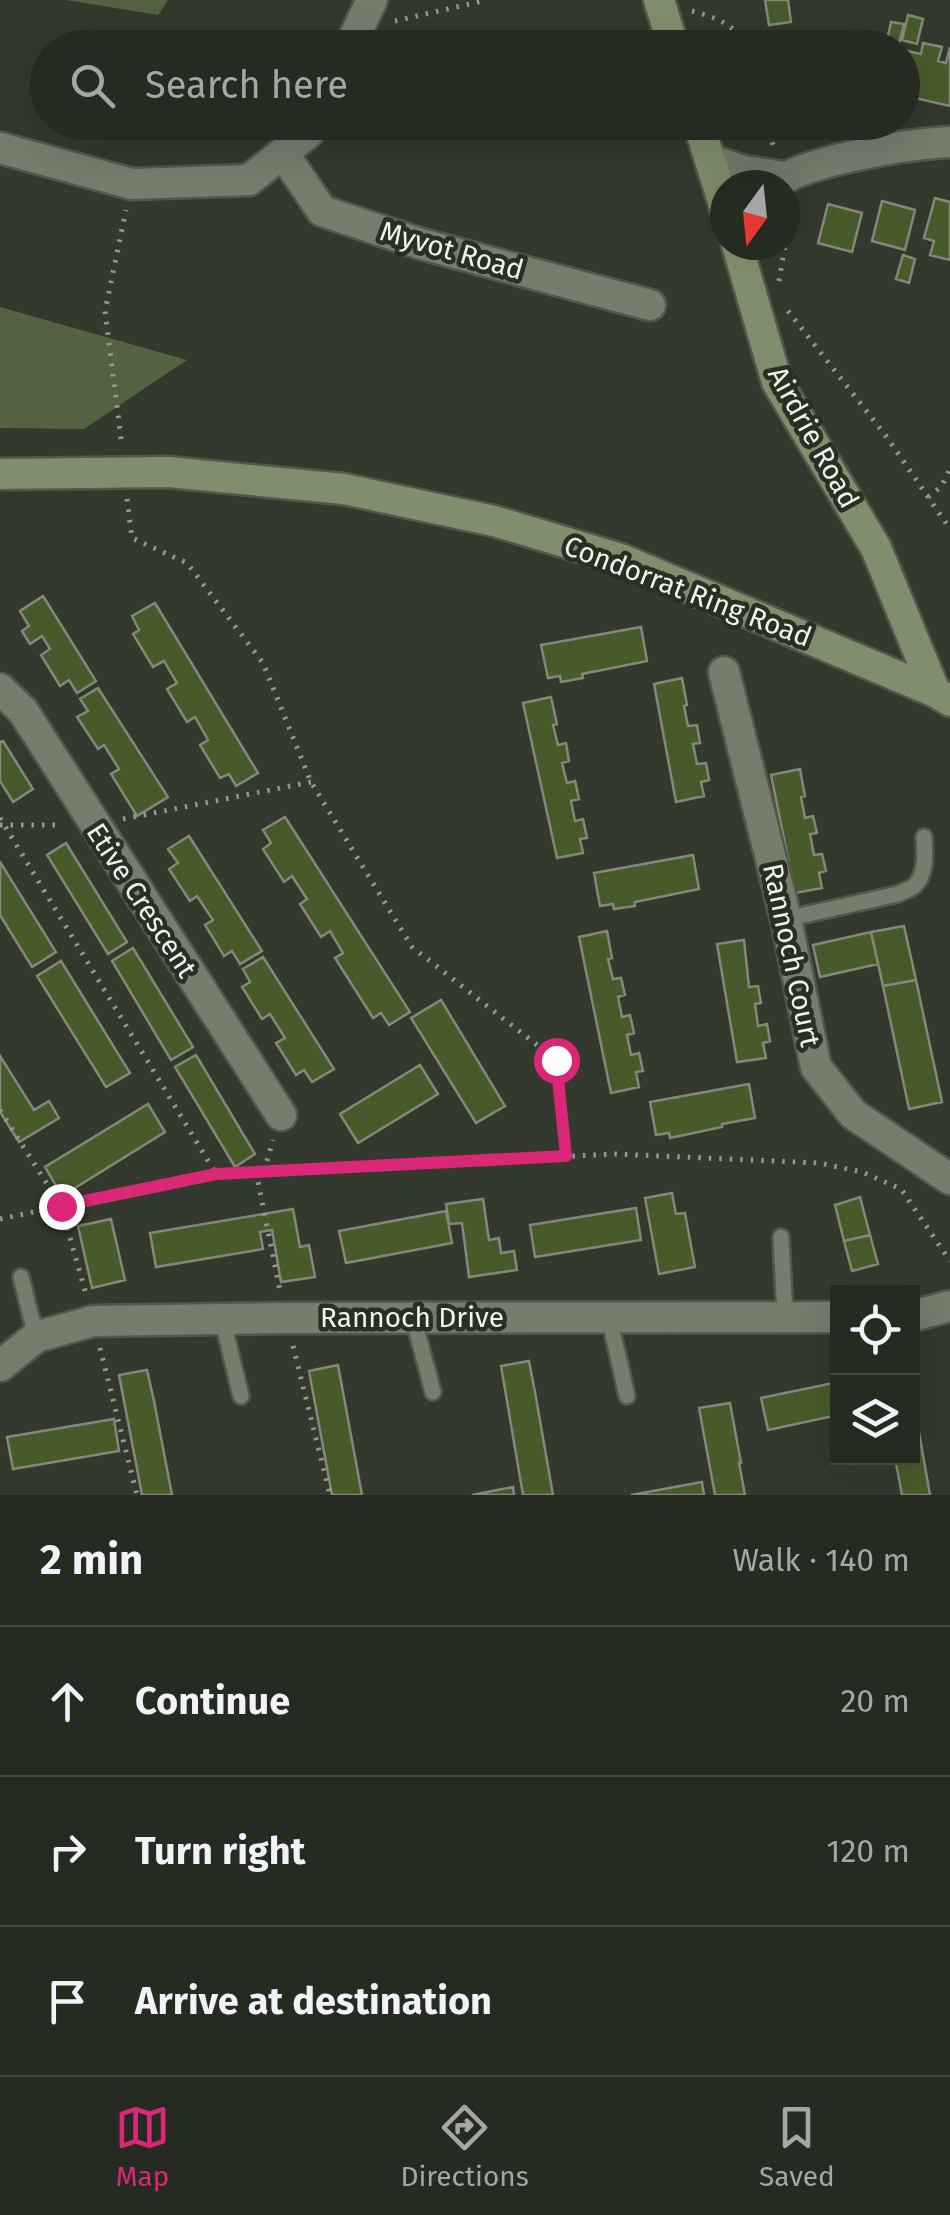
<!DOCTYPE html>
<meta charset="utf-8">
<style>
body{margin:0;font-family:"Fira Sans",sans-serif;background:#32372e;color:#f1f3f6}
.controls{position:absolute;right:30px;bottom:30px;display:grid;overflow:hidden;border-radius:0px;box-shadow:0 10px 40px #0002}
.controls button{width:90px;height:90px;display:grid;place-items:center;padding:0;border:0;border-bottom:2px solid #42473f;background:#262b21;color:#f1f3f6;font:50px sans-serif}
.compass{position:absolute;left:710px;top:170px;width:90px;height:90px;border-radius:50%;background:#262b21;box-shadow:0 10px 40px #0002;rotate:195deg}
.stop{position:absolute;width:30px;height:30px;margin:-22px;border:8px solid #db2777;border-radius:50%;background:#fff}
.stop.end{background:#db2777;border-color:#fff;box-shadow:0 2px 10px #0008}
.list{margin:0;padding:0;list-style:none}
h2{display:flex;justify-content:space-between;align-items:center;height:130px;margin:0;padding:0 40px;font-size:42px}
h2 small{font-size:32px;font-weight:400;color:#a4a7a5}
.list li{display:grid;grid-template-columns:65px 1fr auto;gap:30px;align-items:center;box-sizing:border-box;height:150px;padding:0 40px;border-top:2px solid #42473f}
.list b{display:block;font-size:38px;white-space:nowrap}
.list em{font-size:32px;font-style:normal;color:#a4a7a5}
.icon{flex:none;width:55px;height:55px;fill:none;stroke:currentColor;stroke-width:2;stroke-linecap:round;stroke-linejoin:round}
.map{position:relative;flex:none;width:950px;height:1495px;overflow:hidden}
.search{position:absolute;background:#262b21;box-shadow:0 10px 40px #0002;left:30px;right:30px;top:30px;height:110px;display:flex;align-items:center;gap:25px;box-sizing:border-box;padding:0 35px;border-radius:55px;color:#a4a7a5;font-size:38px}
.sheet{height:580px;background:#262b21}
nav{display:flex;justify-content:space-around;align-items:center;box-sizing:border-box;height:140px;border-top:2px solid #42473f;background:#262b21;font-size:28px;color:#a4a7a5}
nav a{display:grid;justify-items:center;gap:5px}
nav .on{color:#db2777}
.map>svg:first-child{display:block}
.green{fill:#536240}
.building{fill:#475b2a;stroke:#82897a;stroke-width:2.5}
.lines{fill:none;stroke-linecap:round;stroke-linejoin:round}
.lane-casing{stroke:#52574c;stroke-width:20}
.street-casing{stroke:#52574c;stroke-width:35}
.secondary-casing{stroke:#52574c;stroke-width:35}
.path{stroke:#94998e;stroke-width:5;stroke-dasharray:2.5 8;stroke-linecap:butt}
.lane{stroke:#757d6d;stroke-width:15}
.street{stroke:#757d6d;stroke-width:30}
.secondary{stroke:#7f8e6c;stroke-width:30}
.route{stroke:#db2777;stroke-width:12}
.labels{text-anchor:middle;stroke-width:9;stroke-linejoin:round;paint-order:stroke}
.street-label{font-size:28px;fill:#eff3eb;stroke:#292f22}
</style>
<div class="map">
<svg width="950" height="1495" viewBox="0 0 950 1495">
<rect width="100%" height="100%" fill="#33392c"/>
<!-- green -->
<path class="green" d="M66,0H168L158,15Z
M0,307L187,360L84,429L0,428Z"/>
<!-- building -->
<path class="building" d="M765,0H788L791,22L769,25Z
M908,15L923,19L917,44L902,40Z
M891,22L904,24L898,48L886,45Z
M923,43L942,47L938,61L946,63L950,47V106L902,95V76L908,51L921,54Z
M935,198L950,202V260L930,255L934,241L924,238Z
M882,201L915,210L905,250L872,241Z
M828,204L862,213L852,252L818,243Z
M903,255L915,259L909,283L896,279Z
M43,596L96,681L77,693L69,680L60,686L41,655L50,649L42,636L30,644L22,631L29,626L20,611Z
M155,603L258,773L236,786L229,774L220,778L200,745L208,740L195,717L187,722L167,689L177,683L164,661L153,667L133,634L139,630L132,616Z
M641,627L647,661L582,674L583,678L561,682L560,676L548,678L541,645Z
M682,678L687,705L684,706L688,726L697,725L700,743L693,744L697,764L706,763L709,780L701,782L704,796L676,802L654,684Z
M98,688L168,797L137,816L111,774L119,769L104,745L98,749L77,717L88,711L80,699Z
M551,697L557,724L553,725L558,745L566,743L569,761L562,763L567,783L575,781L579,799L571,801L575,821L583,819L587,838L580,839L583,853L557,858L523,703Z
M3,741L33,789L13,802L0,781V742Z
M800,769L805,796L801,797L805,818L813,816L817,833L810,834L814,855L822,854L826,871L819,873L822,888L795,893L771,775Z
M285,817L410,1012L389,1025L381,1013L373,1018L335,958L343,953L330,931L321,937L300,904L307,899L292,876L284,882L263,849L271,843L263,830Z
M189,836L262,951L240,964L232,951L224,956L205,925L213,920L197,896L190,901L169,869L178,863L168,849Z
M66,843L127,942L108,954L47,855Z
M693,855L699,889L635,902V906L614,909L613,904L600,906L594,873Z
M0,862L56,952L32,967L0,915Z
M904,926L916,980L883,986L871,932Z
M607,931L612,958L608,959L613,979L621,978L625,995L618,997L622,1017L630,1015L634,1033L627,1035L631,1055L639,1053L643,1071L636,1072L639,1087L611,1093L579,937Z
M871,932L878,964L820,977L813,945Z
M744,940L749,987L758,986L761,1003L755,1004L758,1026L767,1024L770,1041L763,1043L766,1058L737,1062L717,944Z
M133,948L193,1047L171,1060L112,961Z
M263,957L334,1069L312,1082L304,1070L296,1075L276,1043L285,1038L270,1014L262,1019L242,987L250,982L243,969Z
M61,961L130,1073L106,1087L37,976Z
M916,980L942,1102L909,1109L883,986Z
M441,1000L505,1106L476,1123L411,1018Z
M196,1055L255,1154L235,1167L175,1067Z
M0,1056L34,1110L49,1101L59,1118L19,1142L0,1112Z
M420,1065L438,1094L358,1143L340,1114Z
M749,1084L755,1118L722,1124V1127L670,1138L669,1133L656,1135L650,1102Z
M148,1104L165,1132L62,1196L45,1167Z
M672,1193L676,1214L685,1213L695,1267L659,1274L645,1198Z
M860,1197L870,1235L844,1241L835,1205Z
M483,1199L489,1240L499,1238L501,1253L514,1251L517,1270L469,1277L462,1223L449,1224L446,1204Z
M636,1208L641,1240L535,1257L530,1225Z
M293,1209L300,1247L309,1245L315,1277L281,1282L272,1230L260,1232L263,1249L156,1267L150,1233Z
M446,1211L452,1243L346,1263L339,1231Z
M111,1219L125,1280L92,1288L78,1226Z
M870,1235L878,1264L852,1271L844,1241Z
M529,1361L535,1392L553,1495H523L501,1366Z
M338,1365L362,1495H332L309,1371Z
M147,1370L154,1401L172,1495H142L119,1375Z
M838,1382V1415L768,1430L761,1398Z
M912,1392L930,1495H902L895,1458H912Z
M730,1403L741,1463H739L745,1495H715L699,1408Z
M114,1419L119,1451L13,1469L7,1437Z
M702,1482L704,1495H631Z
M513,1487L514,1495H472Z"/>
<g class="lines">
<defs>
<path id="lane" d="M786,919L898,894C903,891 909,890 914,886C927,875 925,852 924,837
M781,1237L785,1317
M21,1277L36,1337
M413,1317L433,1392
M609,1317L627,1396
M222,1318L241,1396"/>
<path id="street" d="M349,48L372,0
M0,148L132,184L249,180L308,133L313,122
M283,153L322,211L418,243L650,305
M710,160L744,171L784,177
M774,185C805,160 909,144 950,142
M724,672L786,919L816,1067L853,1114L950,1179
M0,689L23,711L281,1115
M912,1316L950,1306
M0,1366L36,1337L93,1321L286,1318L838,1317"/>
<path id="secondary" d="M659,0L674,48
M698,122L725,208
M737,245L777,382L876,548L935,692
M0,474L168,472L344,489L494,521L621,559L935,692L950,701"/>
</defs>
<!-- lane casing -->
<use href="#lane" class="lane-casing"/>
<!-- street casing -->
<use href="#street" class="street-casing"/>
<!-- secondary casing -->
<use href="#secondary" class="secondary-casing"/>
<!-- path -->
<path class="path" d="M692,11C714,17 737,24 745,48
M395,21L487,0
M767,122L774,149
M785,243L793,206
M779,281L785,245
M788,311L886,436L950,529
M121,439L105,311L126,210
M928,497L941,487L950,469
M127,499L132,538L187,563L263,663L311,782L412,947L556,1060L567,1156
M0,818L216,1174
M123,819L311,782
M0,825H62
M0,1110L61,1206L86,1294
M264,1171L273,1140
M256,1172L280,1291
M0,1219L216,1174L615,1154L819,1163L862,1172L901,1189L950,1261
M293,1346L330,1495
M100,1348L137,1495"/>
<!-- lane -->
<use href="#lane" class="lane"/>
<!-- street -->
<use href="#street" class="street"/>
<!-- secondary -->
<use href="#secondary" class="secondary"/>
</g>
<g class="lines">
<!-- route -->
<path class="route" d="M61,1206L216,1174L566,1156L556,1060"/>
</g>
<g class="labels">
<!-- street labels -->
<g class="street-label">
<text transform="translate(452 250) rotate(16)" y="10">Myvot Road</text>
<text transform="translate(814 437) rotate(61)" y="10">Airdrie Road</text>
<text transform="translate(688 591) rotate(21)" y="10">Condorrat Ring Road</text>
<text transform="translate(142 900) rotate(57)" y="10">Etive Crescent</text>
<text transform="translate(792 955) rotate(78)" y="10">Rannoch Court</text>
<text x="412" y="1327">Rannoch Drive</text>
</g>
</g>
</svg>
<div class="controls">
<button><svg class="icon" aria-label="locate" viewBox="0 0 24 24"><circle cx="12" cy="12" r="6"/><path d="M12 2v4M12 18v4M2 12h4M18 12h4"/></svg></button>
<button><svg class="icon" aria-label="layers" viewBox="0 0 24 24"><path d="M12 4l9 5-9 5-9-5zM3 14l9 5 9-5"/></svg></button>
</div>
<svg class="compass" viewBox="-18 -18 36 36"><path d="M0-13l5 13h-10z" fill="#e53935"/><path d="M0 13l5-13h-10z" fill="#a4a7a5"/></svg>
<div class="stop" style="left:556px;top:1060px"></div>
<div class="stop end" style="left:61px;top:1206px"></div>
<div class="search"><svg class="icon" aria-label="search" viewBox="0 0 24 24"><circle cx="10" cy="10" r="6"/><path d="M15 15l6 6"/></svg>Search here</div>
</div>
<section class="sheet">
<h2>2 min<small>Walk · 140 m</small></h2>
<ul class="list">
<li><svg class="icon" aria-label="ahead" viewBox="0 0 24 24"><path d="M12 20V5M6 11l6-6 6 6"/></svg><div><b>Continue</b></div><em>20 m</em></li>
<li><svg class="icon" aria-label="right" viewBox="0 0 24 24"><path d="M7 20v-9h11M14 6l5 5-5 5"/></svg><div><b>Turn right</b></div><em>120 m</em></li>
<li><svg class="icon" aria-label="arrive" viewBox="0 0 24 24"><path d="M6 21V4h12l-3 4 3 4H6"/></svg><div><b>Arrive at destination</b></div></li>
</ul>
</section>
<nav>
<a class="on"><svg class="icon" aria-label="map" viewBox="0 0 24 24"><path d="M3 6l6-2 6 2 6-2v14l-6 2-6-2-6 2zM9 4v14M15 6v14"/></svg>Map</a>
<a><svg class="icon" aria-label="directions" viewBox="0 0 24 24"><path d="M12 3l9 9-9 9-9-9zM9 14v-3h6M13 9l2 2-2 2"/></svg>Directions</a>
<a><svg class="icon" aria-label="saved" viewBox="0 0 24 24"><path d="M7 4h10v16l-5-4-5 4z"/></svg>Saved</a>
</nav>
